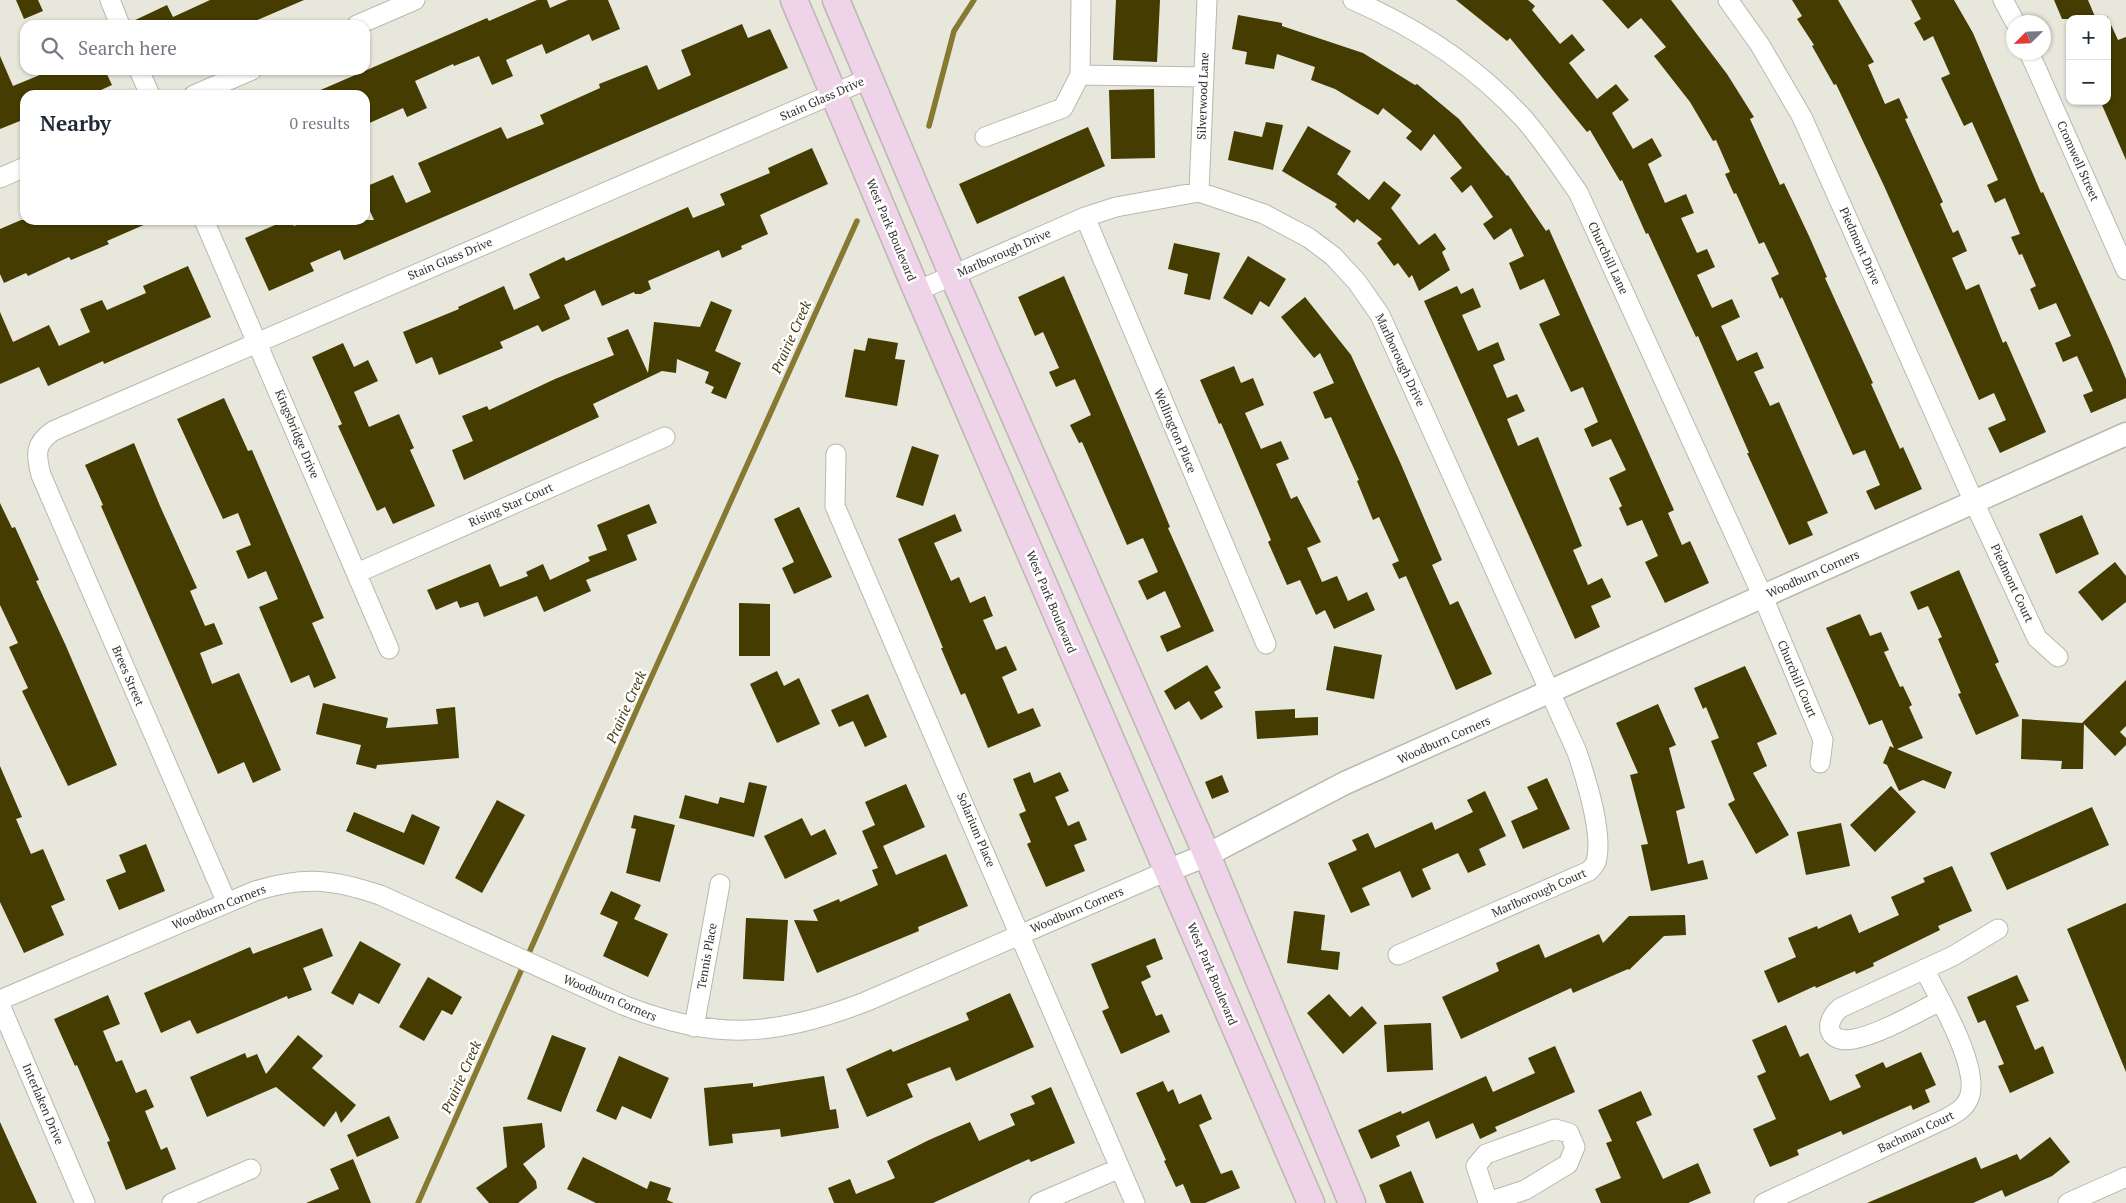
<!DOCTYPE html>
<meta charset="utf-8">
<style>
body{margin:0;font-family:"PT Serif",serif;background:#f6f6f7;color:#1f2937}
.controls{position:absolute;right:15px;top:15px;display:grid;overflow:hidden;border-radius:10px;box-shadow:0 1px 4px #0004}
.controls button{width:45px;height:45px;display:grid;place-items:center;padding:0;border:0;border-bottom:1px solid #e0e1e3;background:#fff;color:#1f2937;font:25px sans-serif}
.compass{position:absolute;left:2006px;top:15px;width:45px;height:45px;border-radius:50%;background:#fff;box-shadow:0 1px 4px #0004;rotate:246deg}
.list{margin:0;padding:0;list-style:none}
h2{display:flex;justify-content:space-between;align-items:center;height:65px;margin:0;padding:0 20px;font-size:21px}
h2 small{font-size:16px;font-weight:400;color:#747a83}
.icon{flex:none;width:28px;height:28px;fill:none;stroke:currentColor;stroke-width:2;stroke-linecap:round;stroke-linejoin:round}
.map{position:relative;flex:none;width:2126px;height:1203px;overflow:hidden}
.search{position:absolute;background:#fff;box-shadow:0 1px 4px #0004;left:20px;top:20px;width:350px;height:55px;display:flex;align-items:center;gap:12px;box-sizing:border-box;padding:0 18px;border-radius:15px;color:#747a83;font-size:19px}
.panel{position:absolute;background:#fff;box-shadow:0 1px 4px #0004;left:20px;top:90px;width:350px;height:135px;border-radius:15px}
.map>svg:first-child{display:block}
.lines{fill:none;stroke-linecap:round;stroke-linejoin:round}
.stream{stroke:#867932;stroke-width:5.5}
.building{fill:#453c02}
.minor-casing{stroke:#b9b8ae;stroke-width:21}
.tertiary-casing{stroke:#b9b8ae;stroke-width:25}
.secondary-casing{stroke:#b9b8ae;stroke-width:29}
.minor{stroke:#fff;stroke-width:19}
.tertiary{stroke:#fff;stroke-width:22}
.secondary{stroke:#efd4e9;stroke-width:26}
.labels{text-anchor:middle;stroke-width:5;stroke-linejoin:round;paint-order:stroke}
.street-label{font-size:12px;fill:#33322f;stroke:#fff}
.water-label{font-size:14px;font-style:italic;fill:#40380e;stroke:#fff}
</style>
<div class="map">
<svg width="2126" height="1203" viewBox="0 0 2126 1203">
<rect width="100%" height="100%" fill="#e8e7dc"/>
<g class="lines">
<!-- stream -->
<path class="stream" d="M929,126L954,31L974,0
M418,1203L642,698L857,221"/>
</g>
<!-- building -->
<path class="building" d="M16,0H38L43,11L24,19Z
M210,0H304L246,25H131V22L167,5L173,17Z
M537,0H547L550,8L568,0H608L620,29L592,41L589,34L546,54L542,44L506,60L513,76L492,85L479,56L454,66L453,64L415,81L427,108L407,117L403,108L365,125V95H309L487,18L489,21Z
M1116,0H1160L1157,62L1113,60Z
M1456,0H1528L1535,6L1532,10L1560,44L1572,34L1585,50L1569,63L1597,99L1616,84L1629,100L1612,113L1633,149L1652,138L1662,156L1648,164L1665,203L1686,194L1694,213L1681,218L1697,253L1707,249L1715,267L1697,275L1712,308L1732,299L1740,317L1721,326L1737,361L1757,352L1764,368L1754,372L1770,406L1779,402L1828,513L1807,522L1813,535L1789,545L1747,453H1749L1698,336L1696,337L1648,233L1646,234L1622,180L1620,181L1590,130L1587,132L1510,38L1507,41Z
M1602,0H1671L1727,74L1754,117L1750,119L1780,185L1784,183L1809,236L1827,277L1825,278L1873,383L1871,384L1900,449L1903,447L1922,489L1875,510L1866,491L1880,485L1865,450L1853,455L1782,297L1780,299L1771,278L1779,274L1764,242L1759,244L1736,193L1734,194L1725,174L1730,172L1716,140L1713,141L1690,102L1654,56L1666,47L1641,18L1628,29Z
M1792,0H1838L1874,62L1868,65L1885,104L1899,98L1908,118L1905,119L1943,202L1940,204L1953,233L1958,230L1967,251L1952,258L1966,290L1979,284L2003,343L2006,341L2046,432L2000,453L1988,428L2006,420L1994,393L1979,400L1885,188L1836,84L1834,85L1812,46L1814,45L1797,19L1802,16Z
M1911,0H1954L1973,33L2041,193L2043,192L2110,341L2126,379V398L2091,413L2083,395L2093,391L2077,356L2063,362L2055,343L2071,336L2056,303L2039,310L2030,289L2036,286L2022,254L2019,255L2011,237L2020,234L2005,198L1995,203L1987,185L1998,180L1972,122L1964,126L1941,78L1950,74L1933,36L1924,41L1914,23L1921,19Z
M2054,0H2088L2096,19H2062Z
M1238,15L1282,23V26L1363,53L1415,85L1417,84L1459,119L1507,176L1508,175L1546,231L1549,229L1674,510L1668,513L1682,545L1690,541L1709,583L1665,603L1645,562L1658,556L1642,520L1627,526L1619,508L1622,506L1609,478L1626,470L1611,439L1592,447L1584,429L1598,422L1583,387L1571,392L1539,324L1560,315L1544,279L1520,290L1509,263L1524,256L1511,228L1494,240L1483,224L1493,217L1471,185L1462,193L1450,178L1462,168L1434,134L1421,151L1406,138L1412,131L1383,108L1378,115L1335,89L1311,80L1315,67L1277,54L1274,69L1245,64L1247,52L1232,49Z
M2107,16L2118,40L2126,37V160L2102,105L2107,103Z
M742,24L748,38L770,29L788,68L344,260L340,250L310,263L314,271L269,291L245,238L275,225L273,220H291L294,226L308,220H374L365,200V187L393,175L406,203L431,192L418,163L501,127L507,139L544,124L540,115L600,88L599,84L647,65L658,90L691,75L681,50Z
M0,56L13,86L52,70H105L112,85L90,95H25V119L0,129Z
M1154,89L1155,158L1111,159L1109,90Z
M1266,122L1283,125L1273,170L1228,160L1234,131L1262,137Z
M1308,126L1351,151L1337,174L1369,200L1384,181L1401,195L1391,208L1419,245L1435,233L1446,249L1442,252L1450,270L1419,291L1412,275L1409,278L1398,263L1394,266L1377,243L1382,239L1357,219L1354,223L1335,207L1337,204L1282,171Z
M1088,127L1105,166L977,224L959,184Z
M812,148L828,184L760,215L768,234L741,246L742,249L722,258L719,250L648,281L651,289L641,294H635L634,292L602,306L595,290L564,305L570,319L542,332L538,325L500,342L503,348L439,375L432,357L416,364L403,332L459,309L458,307L504,286L514,310L540,298L529,274L564,257L566,261L688,207L693,218L725,205L720,194L770,173L768,168Z
M21,220H155L107,241L109,244L71,260L69,257L28,276L26,273L4,283L0,274V229Z
M1174,243L1220,253L1210,300L1184,294L1188,274L1168,269Z
M1248,256L1286,279L1269,307L1260,301L1252,315L1223,298Z
M188,266L211,317L104,364L103,361L48,386L39,367L0,384V312L13,342L49,325L59,346L90,332L80,309L102,300L107,310L146,293L143,286Z
M1064,276L1153,486L1170,527L1168,528L1214,631L1167,652L1160,636L1181,627L1165,591L1147,600L1138,581L1158,572L1143,538L1127,545L1082,442L1079,443L1070,425L1091,415L1075,379L1056,387L1049,372L1059,368L1043,332L1035,336L1018,297Z
M1457,286L1461,294L1473,288L1481,307L1462,315L1478,351L1498,342L1505,360L1493,365L1507,398L1517,394L1525,411L1507,419L1518,446L1538,437L1582,546L1573,550L1588,585L1602,578L1611,597L1591,606L1600,627L1575,639L1424,301Z
M1305,297L1351,355L1400,462L1442,560L1432,565L1450,605L1458,601L1492,674L1456,690L1406,576L1399,579L1392,564L1399,561L1379,517L1373,520L1357,481L1359,480L1331,417L1325,419L1313,392L1334,383L1320,353L1314,358L1281,317Z
M711,301L732,310L715,351L741,363L726,399L711,393L714,387L705,383L709,372L677,359L676,373L662,371L593,404L599,417L464,480L452,450L473,441L462,416L487,406L489,410L555,379L614,355L607,338L628,329L648,373L654,322L700,327Z
M868,338L898,343L895,359L905,360L897,406L845,397L854,349L865,351Z
M343,343L354,367L368,360L378,381L354,392L369,427L399,414L414,448L410,450L435,506L393,524L385,507L377,511L338,426L342,424L312,357Z
M1234,366L1241,383L1253,378L1264,405L1245,413L1261,449L1281,441L1289,459L1276,464L1291,499L1297,496L1321,542L1307,548L1322,582L1337,576L1348,601L1367,592L1375,610L1334,629L1325,610L1316,615L1300,580L1287,585L1268,542L1271,540L1221,423L1219,424L1200,380Z
M224,398L248,451L252,450L324,618L312,623L336,678L314,688L309,675L291,683L259,607L278,599L266,571L248,579L236,551L251,545L238,513L223,519L177,419Z
M134,443L160,506L197,588L190,591L205,626L214,623L223,644L200,653L212,684L239,673L281,770L253,783L244,762L218,774L101,506L103,505L85,465Z
M912,446L939,455L923,506L896,497Z
M0,503L12,528L15,527L39,580L36,581L66,646L117,765L68,786L22,691L28,688L9,647L18,643L0,605Z
M649,504L657,523L627,535L637,560L586,580L591,591L544,612L537,596L484,617L478,602L460,608L457,601L436,610L427,590L490,564L500,587L528,576L526,572L543,564L550,580L590,561L588,557L607,550L597,525Z
M799,507L832,577L794,594L782,568L794,562L774,519Z
M955,514L962,531L934,543L951,581L959,577L970,603L985,596L993,616L983,620L996,650L1006,646L1017,670L1002,677L1018,714L1033,708L1041,726L988,748L965,693L961,695L941,648H943L898,539Z
M2082,515L2099,554L2056,574L2039,534Z
M2115,562L2126,576V602L2102,621L2078,592Z
M1959,570L1999,662L1995,664L2019,716L1976,735L1958,694L1961,693L1938,639L1942,637L1928,606L1918,610L1910,592Z
M739,603L770,604V656H739Z
M1860,614L1870,636L1881,632L1889,650L1884,652L1900,687L1903,686L1912,705L1909,707L1923,738L1897,749L1952,772L1945,789L1923,780L1899,791L1887,765L1883,763L1890,746L1894,748L1882,720L1869,725L1826,628Z
M1334,646L1382,655L1374,699L1326,690Z
M1207,665L1221,688L1214,692L1223,707L1201,720L1189,701L1175,710L1164,691Z
M1745,666L1777,734L1757,743L1767,766L1753,773L1789,835L1756,854L1728,804L1735,800L1711,741L1719,738L1706,707L1703,709L1694,688Z
M777,671L784,686L799,678L820,724L777,743L750,684Z
M2126,680V726L2120,732L2126,738V745L2115,756L2084,724L2083,769H2061L2062,761L2021,759L2022,719L2082,723Z
M868,694L887,737L865,747L853,721L839,727L831,710Z
M323,703L388,718L386,728L438,724L436,709L455,707L459,758L377,765L376,769L356,764L361,745L316,734Z
M1658,704L1676,745L1669,748L1685,808L1676,811L1688,864L1703,860L1708,879L1651,891L1641,845L1648,844L1630,775L1638,773L1616,723Z
M1295,709V718L1318,717V735L1257,739L1255,711Z
M0,766L22,817L16,819L31,854L43,849L65,900L51,906L64,935L24,953L0,902Z
M1030,772L1034,783L1060,772L1069,791L1055,797L1068,826L1079,821L1087,840L1074,845L1085,871L1046,887L1027,844L1031,842L1019,814L1026,811L1013,779Z
M1222,775L1229,792L1212,799L1205,782Z
M1547,778L1570,829L1523,849L1511,821L1538,809L1527,787Z
M749,782L767,786L754,837L679,818L685,795L718,804L720,797L744,803Z
M906,784L925,827L883,846L896,875L946,854L968,906L918,927L919,931L817,973L794,920L818,921L813,910L839,899L840,902L878,885L872,870L878,868L862,831L875,825L865,802Z
M1891,786L1916,812L1875,852L1850,825Z
M1485,791L1506,836L1479,849L1486,865L1468,873L1458,853L1422,869L1431,889L1412,898L1400,871L1362,888L1370,905L1351,913L1328,863L1357,850L1352,840L1368,833L1375,848L1432,822L1435,830L1473,812L1467,800Z
M497,800L525,815L482,893L455,878Z
M2092,807L2109,845L2007,890L1990,853Z
M354,812L404,833L412,814L440,827L424,865L346,831Z
M634,815L675,825L660,882L626,873L636,829L631,828Z
M802,818L811,836L825,829L837,854L785,879L764,836Z
M1841,823L1850,866L1806,875L1797,832Z
M146,844L165,891L119,910L106,880L126,872L119,855Z
M1952,866L1972,911L1938,926L1940,930L1873,963L1874,966L1856,974L1855,971L1816,988L1815,986L1778,1003L1764,971L1796,957L1788,938L1817,926L1818,929L1851,914L1859,933L1899,915L1891,897L1925,882L1923,878Z
M611,891L641,905L634,919L668,934L648,977L603,956L618,922L600,914Z
M2126,903V1072L2067,929Z
M1294,911L1325,915L1321,950L1340,952L1338,970L1287,963Z
M1685,915L1686,935L1664,936L1629,970L1628,969L1573,993L1571,988L1461,1039L1442,997L1499,971L1496,963L1539,944L1545,958L1599,934L1603,943L1629,916Z
M746,918L788,920L784,981L743,979Z
M322,928L333,956L303,968L312,990L288,999L287,996L197,1034L190,1020L161,1033L144,993L250,947L253,954Z
M1155,938L1163,959L1146,966L1151,977L1141,982L1156,1016L1162,1014L1170,1032L1121,1054L1102,1011L1109,1008L1091,964Z
M360,941L401,964L379,1004L359,993L353,1005L331,993Z
M2017,975L2029,1001L2016,1006L2035,1050L2043,1046L2054,1073L2010,1093L1998,1066L2004,1064L1985,1020L1978,1023L1967,997Z
M428,977L462,997L452,1015L442,1010L424,1041L399,1027Z
M1010,993L1034,1047L956,1081L950,1067L907,1084L913,1097L867,1117L846,1069L891,1049L893,1052L969,1020L966,1013Z
M1329,994L1350,1017L1362,1006L1377,1023L1343,1054L1307,1013Z
M108,995L120,1024L103,1031L116,1062L122,1060L136,1093L146,1089L154,1107L145,1111L161,1150L167,1147L176,1169L126,1190L107,1142L110,1141L77,1065L75,1066L54,1019Z
M1431,1023L1433,1070L1387,1072L1384,1025Z
M1786,1025L1800,1057L1808,1053L1830,1101L1861,1087L1855,1075L1883,1062L1886,1068L1921,1052L1936,1085L1925,1090L1930,1102L1913,1110L1911,1105L1843,1135L1841,1131L1797,1150L1799,1155L1770,1167L1753,1129L1776,1119L1757,1076L1766,1072L1752,1040Z
M298,1035L323,1056L312,1068L356,1105L341,1123L336,1111L324,1127L276,1087L207,1117L190,1077L245,1053L247,1058L257,1054L266,1074Z
M552,1035L586,1048L561,1112L527,1099Z
M1555,1046L1575,1092L1495,1127L1497,1131L1480,1139L1473,1123L1436,1139L1429,1121L1396,1136L1400,1146L1371,1159L1358,1130L1401,1111L1402,1114L1486,1076L1493,1092L1535,1073L1528,1058Z
M619,1056L669,1078L651,1119L622,1106L616,1120L596,1111Z
M824,1076L830,1110L836,1109L839,1128L781,1137L780,1129L732,1134L733,1143L709,1146L704,1088L753,1083V1087Z
M1163,1081L1168,1092L1173,1089L1179,1104L1201,1094L1212,1119L1199,1125L1221,1174L1232,1170L1240,1188L1205,1203H1191L1183,1184L1176,1187L1164,1161L1166,1160L1136,1093Z
M1051,1087L1075,1143L1031,1162L1029,1159L933,1203H834L828,1188L850,1179L856,1194L895,1178L887,1161L929,1140L970,1122L979,1141L1015,1125L1010,1114L1035,1104L1031,1096Z
M1641,1091L1652,1115L1636,1122L1663,1179L1698,1163L1711,1193L1688,1203H1601L1595,1189L1621,1178L1606,1143L1612,1141L1598,1110Z
M389,1116L399,1138L357,1157L347,1135Z
M0,1122L19,1164L37,1203H0Z
M542,1123L545,1147L523,1164L536,1181L537,1188L518,1203H489L476,1188L507,1167L503,1127Z
M2050,1137L2070,1162L2052,1176L2005,1197L2002,1190L1973,1203H1867L1976,1157L1981,1169L2017,1154L2020,1160Z
M583,1157L647,1189L650,1181L671,1188L667,1200L674,1203H596L567,1189Z
M353,1159L371,1203H306L339,1189L330,1169Z
M1411,1171L1424,1203H1386L1379,1185Z"/>
<g class="lines">
<defs>
<path id="minor" d="M110,0L120,25
M1353,0C1417,28 1477,67 1524,119C1544,142 1561,168 1578,192L1763,597L1823,740L1820,763
M1728,0L1760,45L1802,117L1974,502L2037,638L2058,657
M2003,0L2015,22
M357,25L415,0
M2029,52L2126,270
M139,70L150,95
M1080,75L1204,77
M194,95L252,70
M985,137L1063,108L1080,75L1081,0
M0,178L25,167
M1199,192L1207,0
M1085,217L1266,644
M204,220L389,649
M917,291L1085,217L1116,207L1199,192L1264,214L1309,238L1333,256L1357,282L1380,315L1577,752C1586,779 1604,834 1596,862C1595,865 1592,868 1589,871L1398,955
M836,454L835,506L1135,1203
M357,573L665,437
M227,903L41,475C36,455 34,444 53,431L870,78
M0,1000L255,891C304,876 332,879 380,895L623,1005C714,1041 774,1037 865,1002L1167,871
M1940,1001C1916,1013 1880,1034 1854,1039C1828,1044 1822,1024 1840,1008L1953,956L1998,929
M0,1005L85,1203
M694,1027L720,884
M1555,1129L1569,1133L1575,1147L1568,1164L1525,1190L1488,1202L1476,1166L1486,1154Z
M172,1203L251,1169
M1039,1203L1120,1168
M1764,1203L1947,1118C1956,1113 1965,1108 1969,1098C1981,1069 1938,996 1924,969
M2068,1203L2126,1177"/>
<path id="tertiary" d="M1167,871L1207,855L1345,783L2126,434"/>
<path id="secondary" d="M794,0L917,291L1311,1203
M836,0L953,276L1207,855L1352,1203"/>
</defs>
<!-- minor casing -->
<use href="#minor" class="minor-casing"/>
<!-- tertiary casing -->
<use href="#tertiary" class="tertiary-casing"/>
<!-- secondary casing -->
<use href="#secondary" class="secondary-casing"/>
<!-- minor -->
<use href="#minor" class="minor"/>
<!-- tertiary -->
<use href="#tertiary" class="tertiary"/>
<!-- secondary -->
<use href="#secondary" class="secondary"/>
</g>
<g class="labels">
<!-- street labels -->
<g class="street-label">
<text transform="translate(1203 96) rotate(-88)" y="4">Silverwood Lane</text>
<text transform="translate(822 99) rotate(-24)" y="4">Stain Glass Drive</text>
<text transform="translate(2078 161) rotate(66)" y="4">Cromwell Street</text>
<text transform="translate(891 230) rotate(67)" y="4">West Park Boulevard</text>
<text transform="translate(1860 246) rotate(66)" y="4">Piedmont Drive</text>
<text transform="translate(1004 253) rotate(-24)" y="4">Marlborough Drive</text>
<text transform="translate(1608 258) rotate(65)" y="4">Churchill Lane</text>
<text transform="translate(450 259) rotate(-23)" y="4">Stain Glass Drive</text>
<text transform="translate(1400 360) rotate(65)" y="4">Marlborough Drive</text>
<text transform="translate(1175 431) rotate(67)" y="4">Wellington Place</text>
<text transform="translate(297 434) rotate(67)" y="4">Kingsbridge Drive</text>
<text transform="translate(511 505) rotate(-24)" y="4">Rising Star Court</text>
<text transform="translate(1813 574) rotate(-24)" y="4">Woodburn Corners</text>
<text transform="translate(2012 583) rotate(65)" y="4">Piedmont Court</text>
<text transform="translate(1051 602) rotate(67)" y="4">West Park Boulevard</text>
<text transform="translate(128 676) rotate(67)" y="4">Brees Street</text>
<text transform="translate(1797 679) rotate(67)" y="4">Churchill Court</text>
<text transform="translate(1444 740) rotate(-24)" y="4">Woodburn Corners</text>
<text transform="translate(976 830) rotate(67)" y="4">Solarium Place</text>
<text transform="translate(1539 893) rotate(-24)" y="4">Marlborough Court</text>
<text transform="translate(219 907) rotate(-22)" y="4">Woodburn Corners</text>
<text transform="translate(1077 910) rotate(-23)" y="4">Woodburn Corners</text>
<text transform="translate(707 956) rotate(-80)" y="4">Tennis Place</text>
<text transform="translate(1212 974) rotate(67)" y="4">West Park Boulevard</text>
<text transform="translate(610 998) rotate(23)" y="4">Woodburn Corners</text>
<text transform="translate(43 1104) rotate(67)" y="4">Interlaken Drive</text>
<text transform="translate(1916 1132) rotate(-25)" y="4">Bachman Court</text>
</g>
<!-- water labels -->
<g class="water-label">
<text transform="translate(791 337) rotate(-66)" y="5">Prairie Creek</text>
<text transform="translate(626 707) rotate(-66)" y="5">Prairie Creek</text>
<text transform="translate(461 1077) rotate(-66)" y="5">Prairie Creek</text>
</g>
</g>
</svg>
<div class="controls">
<button>+</button>
<button>−</button>
</div>
<svg class="compass" viewBox="-18 -18 36 36"><path d="M0-13l5 13h-10z" fill="#e53935"/><path d="M0 13l5-13h-10z" fill="#747a83"/></svg>
<div class="search"><svg class="icon" aria-label="search" viewBox="0 0 24 24"><circle cx="10" cy="10" r="6"/><path d="M15 15l6 6"/></svg>Search here</div>
<section class="panel">
<h2>Nearby<small>0 results</small></h2>
<ul class="list">
</ul>
</section>
</div>
